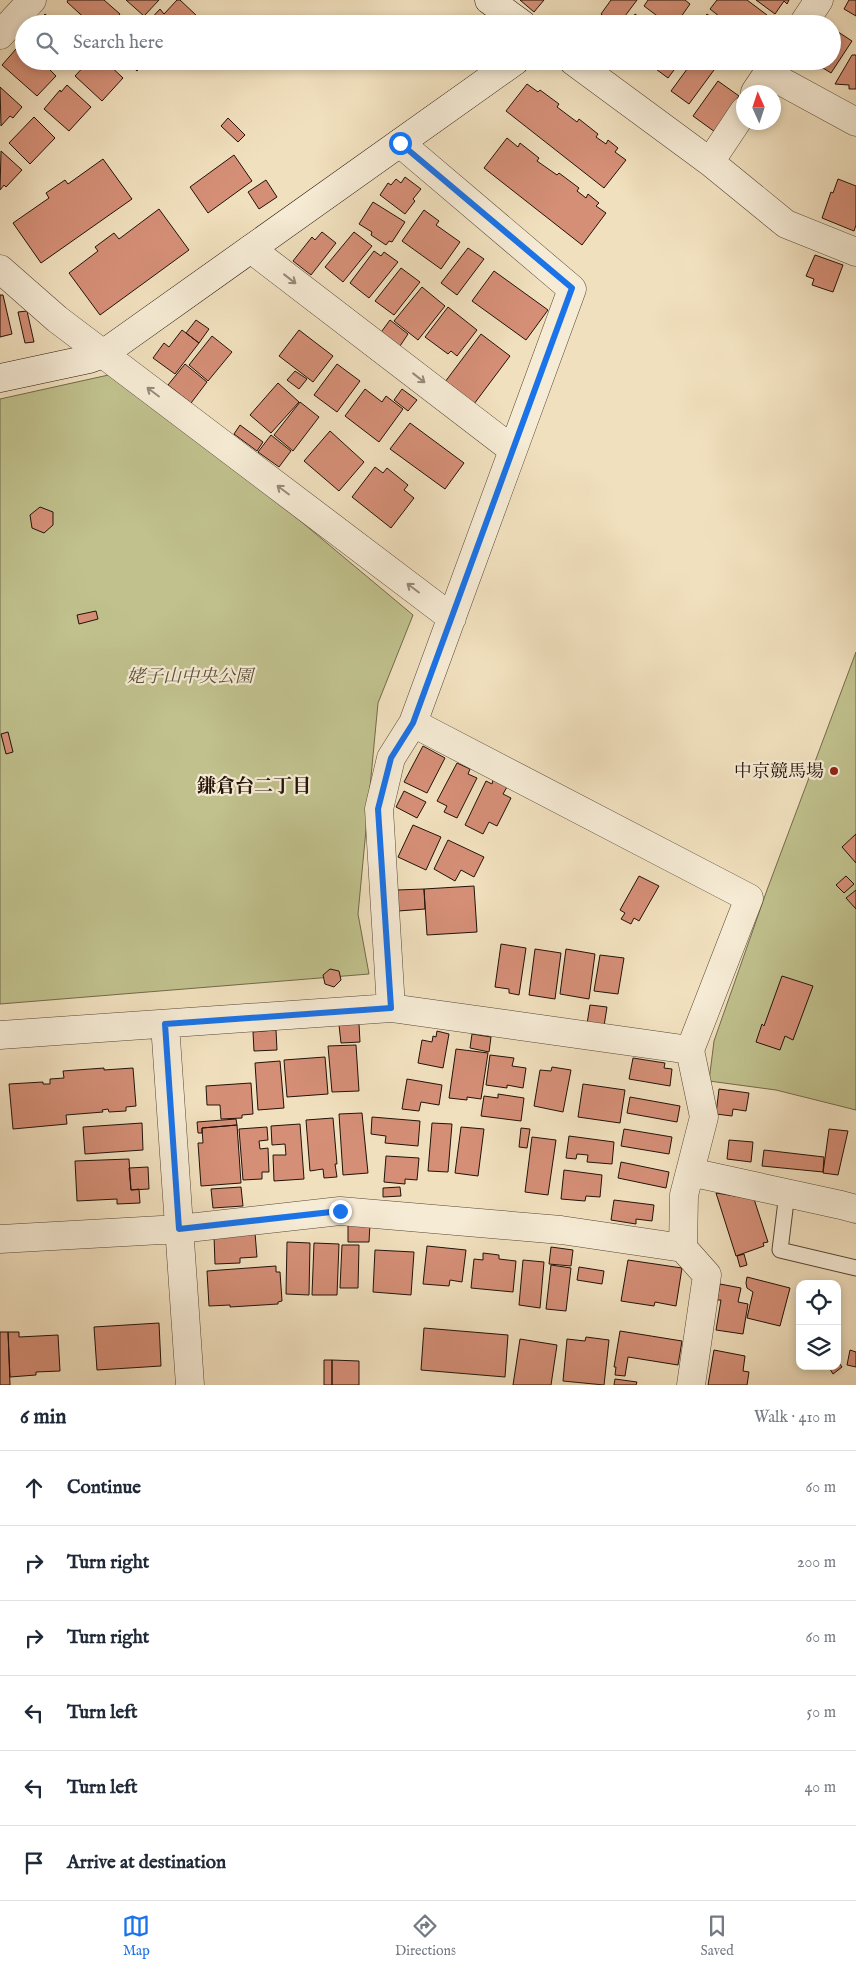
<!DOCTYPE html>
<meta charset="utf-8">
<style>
body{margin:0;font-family:"IM FELL English","Noto Serif JP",serif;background:#f6f6f7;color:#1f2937}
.controls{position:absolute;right:15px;bottom:15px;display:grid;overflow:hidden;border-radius:10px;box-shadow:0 2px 8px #0003}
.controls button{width:45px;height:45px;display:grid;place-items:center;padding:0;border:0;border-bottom:1px solid #e0e1e3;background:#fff;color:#1f2937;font:25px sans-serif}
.compass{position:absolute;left:736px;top:85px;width:45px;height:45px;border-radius:50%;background:#fff;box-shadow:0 2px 8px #0003;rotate:357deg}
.stop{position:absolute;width:15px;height:15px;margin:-11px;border:4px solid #1a73e8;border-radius:50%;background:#fff}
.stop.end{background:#1a73e8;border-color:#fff;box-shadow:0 1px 5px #0008}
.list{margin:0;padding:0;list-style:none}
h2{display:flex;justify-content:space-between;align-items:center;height:65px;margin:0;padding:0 20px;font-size:21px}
h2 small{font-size:16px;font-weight:400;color:#747a83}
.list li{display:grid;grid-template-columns:32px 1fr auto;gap:15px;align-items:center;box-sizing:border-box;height:75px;padding:0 20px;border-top:1px solid #e0e1e3}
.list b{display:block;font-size:19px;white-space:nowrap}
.list em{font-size:16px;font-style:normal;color:#747a83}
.icon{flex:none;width:28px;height:28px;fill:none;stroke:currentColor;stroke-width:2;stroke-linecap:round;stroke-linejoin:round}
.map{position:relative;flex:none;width:856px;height:1385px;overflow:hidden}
.search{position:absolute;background:#fff;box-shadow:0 2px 8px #0003;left:15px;right:15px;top:15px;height:55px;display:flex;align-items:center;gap:12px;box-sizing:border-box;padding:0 18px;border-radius:28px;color:#747a83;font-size:19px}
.sheet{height:515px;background:#fff}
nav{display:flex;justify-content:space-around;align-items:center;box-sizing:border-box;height:70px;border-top:1px solid #e0e1e3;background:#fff;font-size:14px;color:#747a83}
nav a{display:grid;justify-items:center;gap:2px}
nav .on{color:#1a73e8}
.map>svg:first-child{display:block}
.green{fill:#c0c18d;stroke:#716a4b}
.building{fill:#d58f77;stroke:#221209}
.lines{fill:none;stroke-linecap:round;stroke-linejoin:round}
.lane-casing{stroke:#564636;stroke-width:17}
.street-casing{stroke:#564636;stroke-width:29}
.secondary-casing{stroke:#221209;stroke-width:29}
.lane{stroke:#f6ebd5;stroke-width:15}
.street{stroke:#f6ebd5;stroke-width:28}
.secondary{stroke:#f6ebd5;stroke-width:28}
.oneway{stroke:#978979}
.route{stroke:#1a73e8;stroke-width:6}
.poi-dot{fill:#8f2418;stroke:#f6ebd5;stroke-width:2}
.labels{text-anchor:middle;stroke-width:4.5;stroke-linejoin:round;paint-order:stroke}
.park-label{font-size:18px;font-style:italic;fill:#594f37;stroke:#f6ebd5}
.poi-label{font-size:18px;fill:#221209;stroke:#f6ebd5;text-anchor:end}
.neighbourhood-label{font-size:19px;font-weight:bold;fill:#221209;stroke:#f6ebd5}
</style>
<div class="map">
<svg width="856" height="1385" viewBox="0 0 856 1385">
<rect width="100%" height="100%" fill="#f1e0be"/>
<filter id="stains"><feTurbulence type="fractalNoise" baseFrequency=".004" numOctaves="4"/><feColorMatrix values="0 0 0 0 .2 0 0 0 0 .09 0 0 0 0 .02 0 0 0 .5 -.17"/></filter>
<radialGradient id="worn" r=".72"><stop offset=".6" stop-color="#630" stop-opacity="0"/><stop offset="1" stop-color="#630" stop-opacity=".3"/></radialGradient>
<!-- green -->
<path class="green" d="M122,372L413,615L378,703L358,914L369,974L0,1004V399Z
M856,652V1110L776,1090L709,1081L714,1041L767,890Z"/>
<!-- building -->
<path class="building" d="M68,0H104L120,14L112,24H91L67,2Z
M126,0H159L144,16Z
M177,0H180L197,16L191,24L147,23L160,9L164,14Z
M520,0H544L534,12Z
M611,0H637L619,24H614L601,14Z
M648,0H685L690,4L676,24H668L644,6Z
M717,0H747L767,15L760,24H729L710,9Z
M756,0H789L787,4L784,1L775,14Z
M849,0H856V16L844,9Z
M45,14L52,20L56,16L64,24H35Z
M635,14L649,24H628Z
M707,14L720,24H699Z
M832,28L852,41L831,73L812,61H832Z
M16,49L24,57V61H41L56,76L37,96L2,65Z
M852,55H856V89H849V85L835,84Z
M89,61H105L123,78L102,101L75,76Z
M126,61H146L137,71Z
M645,61H687L681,69L677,66L668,78Z
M693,61H702L714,70L689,104L671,91Z
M718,81L739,96L715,132L693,116Z
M527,84L538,92L540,90L559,104L557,107L577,122L579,119L598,134L596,137L606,144L608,140L618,148L615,152L626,160L604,188L506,111Z
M67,85L91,107L69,131L44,109L60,90L61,92Z
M0,87L22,107L13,118L10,116L1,126Z
M34,117L55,138L30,164L9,143Z
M228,118L245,135L238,142L221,126Z
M507,138L518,147L520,143L539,158L537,161L557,175L559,173L579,188L577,191L586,198L588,194L599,203L596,206L606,213L582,245L484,168Z
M1,151L22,170L6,187L4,185L0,190Z
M234,155L252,181L208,213L190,187Z
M103,159L132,199L41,263L13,223L49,198L46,193L65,180L68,184Z
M405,177L421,189L413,199L415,201L405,214L380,195L388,183L391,185L396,179L401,183Z
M838,179L856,186V225L854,231L822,218L831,192L833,193Z
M266,180L277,197L259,209L248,192Z
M373,202L405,222L392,242L389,241L386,245L371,235L372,232L359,224Z
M159,209L189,250L100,315L69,273L98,251L95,247L114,233L119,239Z
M424,210L439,221L436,225L460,242L441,269L402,241Z
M322,232L336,243L311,275L293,261L312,237L315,240Z
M354,232L372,246L343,282L325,267Z
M468,248L484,259L457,295L441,283Z
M374,251L381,256L384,252L398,262L369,298L350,283Z
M815,255L843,265L833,292L812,285L814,279L806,276Z
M401,268L420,282L394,315L375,301Z
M494,271L548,310L526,340L472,301Z
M422,287L445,306L418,340L394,321Z
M0,295H3L12,334L0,337Z
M448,307L477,330L457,356L451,351L448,354L425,337Z
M27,311L34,342L25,343L18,312Z
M196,320L209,329L199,343L186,333Z
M390,320L408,334L398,349L379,335Z
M182,330L199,343L175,374L153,358L164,343L169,347Z
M299,330L333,356L313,382L279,356Z
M481,334L510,356L474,404L445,382Z
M212,336L232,352L208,381L189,365Z
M185,364L207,382L191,403L168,385Z
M337,364L360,381L337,412L314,395Z
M295,371L307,379L299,389L287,380Z
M278,383L299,402L271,433L250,415Z
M365,389L382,402L386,396L403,409L379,442L345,416Z
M402,389L417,400L408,411L394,400Z
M300,402L319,417L293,451L274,435Z
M410,423L464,463L445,489L390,449Z
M240,425L263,442L257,451L234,434Z
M330,431L364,462L339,491L304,461Z
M271,435L291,451L279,467L258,452Z
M375,467L383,473L387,468L408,485L404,490L414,498L391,528L352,497Z
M40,507L53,512V525L44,533L32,528L30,515Z
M96,611L98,619L79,624L77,615Z
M8,732L13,752L6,754L1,734Z
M423,746L445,758L427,793L404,782Z
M457,763L470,769L468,774L477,778L457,818L444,812L447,806L437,801Z
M493,780L507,787L503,794L511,798L497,826L489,822L483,834L465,825L486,781L492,784Z
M404,791L426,802L417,818L396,807Z
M413,825L441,837L426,870L398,857Z
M856,834V863L842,847Z
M448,840L484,857L474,877L461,870L455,881L434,869Z
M639,876L659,886L639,921L634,918L631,924L621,919L625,913L620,910Z
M846,876L854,884L844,893L836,885Z
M474,886L477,932L427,935L424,889Z
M424,889L425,909L398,911L397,890Z
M856,890V909L846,898Z
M501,944L526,948L519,995L509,993V989L495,987Z
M535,949L561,953L555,999L529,995Z
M566,949L595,954L589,999L560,994Z
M600,955L624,958L618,994L594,991Z
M330,969L339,971L341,980L334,987L325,984L323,975Z
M782,976L813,986L793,1040L785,1036L780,1050L756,1042L762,1024L764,1026Z
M590,1005L607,1007L604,1026L587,1024Z
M359,1024L360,1042L341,1043L339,1025Z
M276,1030L277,1050L254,1051L253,1032Z
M437,1031L449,1034L443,1068L418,1063L422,1040L432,1042L433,1036L436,1037Z
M472,1034L491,1037L489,1052L470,1048Z
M356,1045L359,1091L332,1092L328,1046Z
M456,1049L488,1053L481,1099L467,1097V1100L449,1098Z
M490,1055L514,1058L512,1066L526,1068L523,1088L507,1085V1088L486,1085Z
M325,1057L328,1094L287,1097L284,1060Z
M633,1058L665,1063L664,1068L672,1069L670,1086L629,1079Z
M280,1061L284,1108L258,1110L255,1063Z
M552,1067L571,1070L563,1112L534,1106L540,1070L551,1071Z
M104,1068V1070L133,1068L136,1106L126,1107V1111L109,1112L108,1109L102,1110L103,1112L66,1115L67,1124L13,1129L9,1084L43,1082V1084H50V1079L64,1078L63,1071Z
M407,1079L442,1085L439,1105L421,1102L419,1111L402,1109Z
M251,1083L253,1114L242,1115V1118L221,1119L220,1105H207L206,1086Z
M583,1084L625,1090L620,1123L578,1117Z
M719,1089L749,1093L746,1111L733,1109L732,1116L716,1114Z
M498,1094L524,1098L521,1121L481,1116L484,1096L498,1098Z
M630,1097L680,1106L677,1122L627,1113Z
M362,1113L368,1173L343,1175L339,1114Z
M372,1117L420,1121L418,1146L385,1143L386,1136L371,1134Z
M333,1118L337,1164H335L337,1177L324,1178L323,1169L310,1171L306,1120Z
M236,1119L237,1125L202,1128V1133H198L197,1122Z
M142,1123L143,1150L85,1154L83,1127Z
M432,1123L452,1124L448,1172L428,1171Z
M300,1124L304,1179L274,1181L273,1155H286L285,1144L272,1145L271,1126Z
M237,1125L241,1183L201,1186L198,1143H203L202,1128Z
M267,1127L268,1140L259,1141L260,1149L268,1148L269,1172H262V1179L243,1180L239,1129Z
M461,1127L484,1129L478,1176L455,1173Z
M521,1128L530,1129L527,1148L519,1147Z
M624,1129L672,1137L669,1154L621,1146Z
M829,1129L848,1131L838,1175L823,1173Z
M569,1136L614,1142L612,1164L587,1162L588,1155L577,1154L576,1159L566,1158Z
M532,1137L556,1140L548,1195L525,1192Z
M729,1140L753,1142L751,1162L727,1159Z
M764,1150L824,1157L823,1172L762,1166Z
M386,1156L419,1158L417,1180L405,1179V1184L384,1182Z
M129,1159L131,1190L139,1189L140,1203L117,1204V1199L77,1201L75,1161Z
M621,1162L669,1172L666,1188L618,1178Z
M148,1167L149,1189L131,1190L129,1168Z
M564,1170L602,1175L600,1197L586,1196L585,1201L561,1199Z
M241,1187L243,1206L213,1208L211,1189Z
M400,1187L401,1196L383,1197V1188Z
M716,1193L754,1199L768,1242L763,1243L764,1246L736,1256Z
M614,1200L654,1205L652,1221L636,1219V1224L611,1220Z
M348,1224H370L369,1242H348Z
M255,1233L257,1257L240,1258V1263L215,1264L214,1236Z
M287,1242L310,1243L309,1295L286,1294Z
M314,1243L339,1244L337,1295H312Z
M342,1245H359L358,1288H340Z
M427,1246L466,1250L462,1282L450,1280L449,1286L423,1284Z
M551,1247L573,1250L571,1266L549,1264Z
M375,1250L414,1252L411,1295L373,1292Z
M483,1253L499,1255V1259L516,1261L513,1292L471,1288L474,1259L483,1260Z
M744,1254L747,1265L740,1267L737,1256Z
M523,1260L544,1262L540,1308L519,1305Z
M628,1260L682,1268L676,1306L655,1302L654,1306L621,1301Z
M551,1265L571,1268L566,1311L546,1309Z
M276,1266V1272H280L282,1301L278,1302V1304L230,1307V1305L209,1306L207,1271Z
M579,1267L604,1271L602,1284L577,1280Z
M747,1277L790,1288L780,1326L747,1318L753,1292L747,1288L746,1283Z
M720,1284L741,1288L738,1302L748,1304L743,1334L716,1330L721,1300H717Z
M159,1323L161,1366L97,1370L94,1327Z
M424,1328L508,1335L505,1377L421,1370Z
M620,1331L682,1341L678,1365L628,1357L625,1376L615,1375L616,1367H614Z
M0,1332H8L10,1385H0Z
M8,1332H19V1337L58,1335L60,1371L36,1372V1375L10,1377Z
M586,1337L609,1340L604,1385L563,1381L567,1339L585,1341Z
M520,1339L557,1345L551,1385H513Z
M714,1350L745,1356L743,1371L749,1372L747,1385H708Z
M850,1350L856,1352V1367L847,1365Z
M324,1360H332V1385H324Z
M332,1360L359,1361V1385H332Z
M837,1360L842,1367L833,1374L828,1366H837Z
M615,1379L637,1382L636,1385H614Z"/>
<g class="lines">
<defs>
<path id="lane" d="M787,1193L780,1250L856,1268"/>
<path id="street" d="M803,24L819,0
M0,35L32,0
M573,61L710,162L786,224L856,252
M768,74L856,122
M755,92L776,61
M710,162L744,111
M251,249L513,450
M0,269L57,319L452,618
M413,723L749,898L690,1050L704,1117L684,1195L683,1248
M391,1008L379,809L391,758L413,723L572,289L400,143
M165,1024L190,1385
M0,1035L391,1008L690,1050
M690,1172L841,1205L856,1209
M0,1239L179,1229L340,1211L561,1230L683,1248L707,1275L691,1385"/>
<path id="secondary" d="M489,0L522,24
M0,378L89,359L103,354L515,61"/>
</defs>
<!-- lane casing -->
<use href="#lane" class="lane-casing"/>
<!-- street casing -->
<use href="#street" class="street-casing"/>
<!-- secondary casing -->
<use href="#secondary" class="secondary-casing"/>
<!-- lane -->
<use href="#lane" class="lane"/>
<!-- street -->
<use href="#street" class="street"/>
<!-- secondary -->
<use href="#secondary" class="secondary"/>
</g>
<!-- one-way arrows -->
<defs><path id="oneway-shaft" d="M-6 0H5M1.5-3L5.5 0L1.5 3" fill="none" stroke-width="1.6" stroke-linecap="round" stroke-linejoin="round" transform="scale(1.25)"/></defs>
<g class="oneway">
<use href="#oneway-shaft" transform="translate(290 279) rotate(38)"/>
<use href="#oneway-shaft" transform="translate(419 378) rotate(38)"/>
<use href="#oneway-shaft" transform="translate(153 392) rotate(-143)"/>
<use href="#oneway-shaft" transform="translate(283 490) rotate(-143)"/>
<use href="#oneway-shaft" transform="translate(413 588) rotate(-143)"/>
</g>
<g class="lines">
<!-- route -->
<path class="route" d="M340,1211L179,1229L165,1024L391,1008L378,809L391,758L413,723L572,288L400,143"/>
</g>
<!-- markers -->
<circle class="poi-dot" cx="834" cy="771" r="5"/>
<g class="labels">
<!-- park labels -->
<g class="park-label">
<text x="190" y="682">姥子山中央公園</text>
</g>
<!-- poi labels -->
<g class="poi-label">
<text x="824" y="777">中京競馬場</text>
</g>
<!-- neighbourhood labels -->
<g class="neighbourhood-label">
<text x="254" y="792">鎌倉台二丁目</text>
</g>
</g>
<rect width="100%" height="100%" filter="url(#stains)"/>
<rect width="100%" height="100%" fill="url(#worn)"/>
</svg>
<div class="controls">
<button><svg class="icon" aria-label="locate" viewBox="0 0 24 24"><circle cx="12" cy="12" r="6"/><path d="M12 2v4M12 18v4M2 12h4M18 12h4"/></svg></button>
<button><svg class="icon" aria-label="layers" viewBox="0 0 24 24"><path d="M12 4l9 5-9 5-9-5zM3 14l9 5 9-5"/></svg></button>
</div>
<svg class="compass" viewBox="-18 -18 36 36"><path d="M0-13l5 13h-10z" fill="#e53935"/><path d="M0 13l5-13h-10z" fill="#747a83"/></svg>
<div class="stop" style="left:400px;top:143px"></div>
<div class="stop end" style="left:340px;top:1211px"></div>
<div class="search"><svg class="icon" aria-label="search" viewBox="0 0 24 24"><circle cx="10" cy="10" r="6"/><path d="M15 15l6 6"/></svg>Search here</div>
</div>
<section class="sheet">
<h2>6 min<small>Walk · 410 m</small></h2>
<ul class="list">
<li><svg class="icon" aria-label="ahead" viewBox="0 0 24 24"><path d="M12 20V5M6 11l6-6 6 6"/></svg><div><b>Continue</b></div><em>60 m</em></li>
<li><svg class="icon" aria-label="right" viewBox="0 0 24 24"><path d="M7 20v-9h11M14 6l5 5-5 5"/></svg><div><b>Turn right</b></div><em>200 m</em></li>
<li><svg class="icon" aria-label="right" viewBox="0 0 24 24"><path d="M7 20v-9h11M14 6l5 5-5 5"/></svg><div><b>Turn right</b></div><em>60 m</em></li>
<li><svg class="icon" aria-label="left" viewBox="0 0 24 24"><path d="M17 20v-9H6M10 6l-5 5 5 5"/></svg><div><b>Turn left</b></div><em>50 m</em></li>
<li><svg class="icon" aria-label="left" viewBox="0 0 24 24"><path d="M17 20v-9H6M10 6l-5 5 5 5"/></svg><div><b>Turn left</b></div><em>40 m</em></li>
<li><svg class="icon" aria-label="arrive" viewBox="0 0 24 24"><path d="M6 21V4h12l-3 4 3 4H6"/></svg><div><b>Arrive at destination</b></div></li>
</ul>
</section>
<nav>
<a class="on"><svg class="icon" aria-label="map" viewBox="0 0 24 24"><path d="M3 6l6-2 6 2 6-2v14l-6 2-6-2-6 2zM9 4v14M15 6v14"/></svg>Map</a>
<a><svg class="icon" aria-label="directions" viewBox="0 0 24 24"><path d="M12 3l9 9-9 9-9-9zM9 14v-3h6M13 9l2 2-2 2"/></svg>Directions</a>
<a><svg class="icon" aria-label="saved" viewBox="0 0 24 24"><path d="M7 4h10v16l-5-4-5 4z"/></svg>Saved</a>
</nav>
